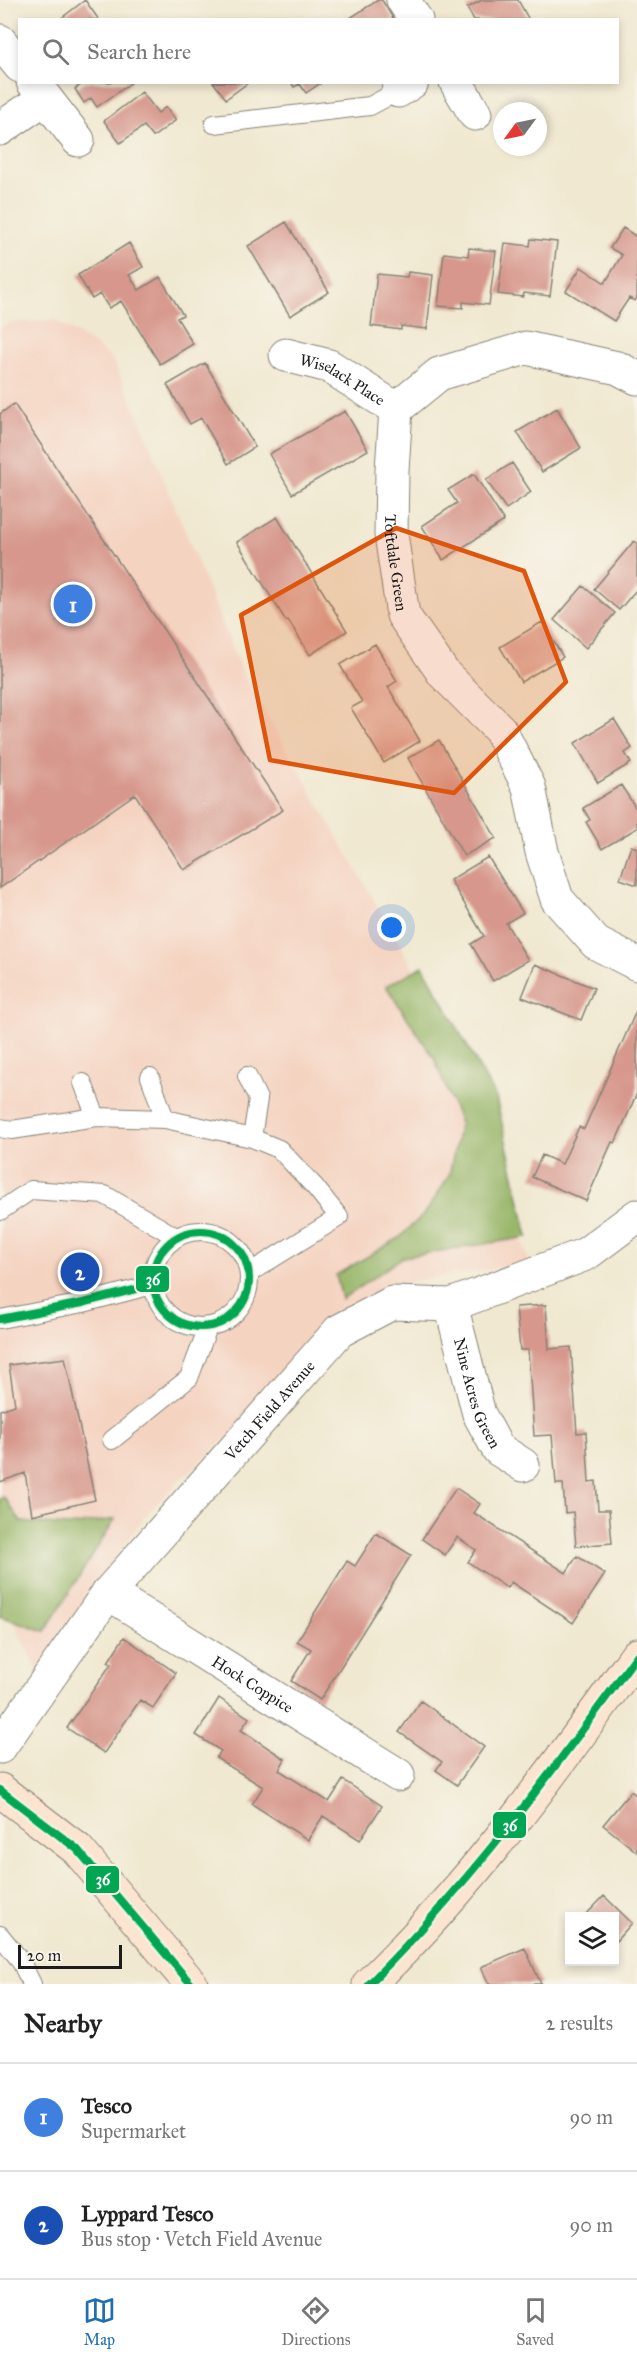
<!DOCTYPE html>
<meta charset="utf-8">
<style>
body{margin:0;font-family:"IM FELL Great Primer",serif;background:#f2f2f2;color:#222}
.controls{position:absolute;right:18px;bottom:18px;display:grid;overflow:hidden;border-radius:0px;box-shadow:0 3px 9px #0003}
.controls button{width:54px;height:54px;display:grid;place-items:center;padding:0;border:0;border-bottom:2px solid #e0e0e0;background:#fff;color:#222;font:30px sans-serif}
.compass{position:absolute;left:493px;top:102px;width:54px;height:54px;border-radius:50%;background:#fff;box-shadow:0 3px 9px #0003;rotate:237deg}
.scale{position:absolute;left:18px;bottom:15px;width:104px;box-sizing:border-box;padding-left:6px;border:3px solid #1c1c1c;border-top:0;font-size:16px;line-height:21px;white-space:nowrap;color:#1c1c1c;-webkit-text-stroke:4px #f7f3e8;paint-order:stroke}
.you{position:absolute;left:392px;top:928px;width:21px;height:21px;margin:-15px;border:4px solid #fff;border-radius:50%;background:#1a73e8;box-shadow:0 0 0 9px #1a73e833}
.badge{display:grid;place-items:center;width:39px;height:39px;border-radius:50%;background:#1f6fb2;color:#fff;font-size:20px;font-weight:700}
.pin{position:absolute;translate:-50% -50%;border:3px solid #fff;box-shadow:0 2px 6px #0006}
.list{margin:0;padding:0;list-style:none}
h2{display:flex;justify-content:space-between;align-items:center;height:78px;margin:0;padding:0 24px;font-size:26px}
h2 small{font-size:20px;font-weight:400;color:#767676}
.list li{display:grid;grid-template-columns:39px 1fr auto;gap:18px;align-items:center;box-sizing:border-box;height:108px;padding:0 24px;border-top:2px solid #e0e0e0}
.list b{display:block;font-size:22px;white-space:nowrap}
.list p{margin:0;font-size:20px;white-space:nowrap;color:#767676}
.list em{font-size:20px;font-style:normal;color:#767676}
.icon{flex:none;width:33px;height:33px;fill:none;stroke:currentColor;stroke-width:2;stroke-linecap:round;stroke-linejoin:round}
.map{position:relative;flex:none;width:637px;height:1984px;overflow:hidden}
.search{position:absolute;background:#fff;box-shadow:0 3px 9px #0003;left:18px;right:18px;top:18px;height:66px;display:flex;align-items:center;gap:15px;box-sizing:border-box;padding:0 21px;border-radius:0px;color:#767676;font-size:22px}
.sheet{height:294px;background:#fff}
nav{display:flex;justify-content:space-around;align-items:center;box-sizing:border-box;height:84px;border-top:2px solid #e0e0e0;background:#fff;font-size:16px;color:#767676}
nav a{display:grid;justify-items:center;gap:3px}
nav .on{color:#1f6fb2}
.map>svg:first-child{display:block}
.built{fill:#f5d3c1}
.forest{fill:#96b567;stroke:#596842;stroke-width:1.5}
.building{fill:#d7978c}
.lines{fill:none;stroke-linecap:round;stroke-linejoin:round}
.lane-casing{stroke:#868276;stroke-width:20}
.street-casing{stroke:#868276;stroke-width:35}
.secondary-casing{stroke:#868276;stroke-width:35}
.lane{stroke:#fff;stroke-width:18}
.street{stroke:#fff;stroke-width:33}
.secondary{stroke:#fce5d0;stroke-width:33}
.bus-1-casing{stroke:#f7f3e8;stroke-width:12}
.bus-1{stroke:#00a651;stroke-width:8}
.marked{fill:#de560d;fill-opacity:0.2;stroke:#de560d;stroke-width:4.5;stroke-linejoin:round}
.labels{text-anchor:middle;stroke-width:6;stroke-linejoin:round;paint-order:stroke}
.street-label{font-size:16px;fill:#1c1c1c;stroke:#f7f3e8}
.line-badge{stroke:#f7f3e8;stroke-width:2}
.badge-label{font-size:16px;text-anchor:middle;font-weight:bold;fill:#fff}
</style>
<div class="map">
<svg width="637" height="1984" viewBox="0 0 637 1984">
<rect width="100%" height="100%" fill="#f7f3e8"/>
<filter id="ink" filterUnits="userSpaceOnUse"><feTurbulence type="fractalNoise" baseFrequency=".0167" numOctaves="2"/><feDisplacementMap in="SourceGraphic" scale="12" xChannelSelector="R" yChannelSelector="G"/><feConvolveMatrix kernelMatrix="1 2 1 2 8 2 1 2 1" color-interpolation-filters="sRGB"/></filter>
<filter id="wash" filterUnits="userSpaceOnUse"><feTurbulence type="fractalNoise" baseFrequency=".008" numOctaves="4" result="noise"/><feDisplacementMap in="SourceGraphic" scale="24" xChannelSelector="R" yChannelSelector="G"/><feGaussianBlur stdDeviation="1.35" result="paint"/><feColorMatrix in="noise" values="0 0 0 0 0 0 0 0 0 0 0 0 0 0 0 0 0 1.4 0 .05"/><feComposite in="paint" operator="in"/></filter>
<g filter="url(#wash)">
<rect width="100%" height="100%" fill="#f0e8d0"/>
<!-- built -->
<path class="built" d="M55,320L96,346L112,359L135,408L242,672L432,1000L530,1263L414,1281L346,1309L231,1437L181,1478L145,1516L37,1670L0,1594V328L10,323Z"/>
<!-- forest -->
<path class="forest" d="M423,966L496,1098L528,1237L403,1257L342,1299L336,1275L399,1238L426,1212L449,1176L460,1123L434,1058L386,986Z
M4,1497L21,1522L69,1526L115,1519L45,1631L0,1616V1499Z"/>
<g id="blocks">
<!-- building -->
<path class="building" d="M85,0L99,20H59Z
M378,0H382L394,20H347Z
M482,0H518L529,20H474L467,8Z
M85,82H132L97,107L91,98L84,103L75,89Z
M213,82H249L226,99Z
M291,82H322L306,93L300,84L294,87Z
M142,92L158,113L166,107L176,120L153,137L144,126L120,143L104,121Z
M286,222L329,292L290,316L248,246Z
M623,228L637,237V297L635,301L629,298L614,321L566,291L581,267L605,283L622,255L610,248Z
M531,239L557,242L550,296L524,293L523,297L498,294L505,243L530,246Z
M129,243L143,267L129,275L139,290L160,277L183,315L177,318L193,344L160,364L121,301L109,308L100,294L92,299L78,275Z
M469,248L496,251L489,305L463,302V308L438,306L444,253L468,256Z
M408,272L433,275L427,329L401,326V330L371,326L377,274L407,277Z
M205,363L255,447L228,464L201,418L190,424L167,385Z
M14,404L283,810L184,870L135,794L0,888V414Z
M557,408L581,448L542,472L517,432Z
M345,411L368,450L292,494L269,454Z
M512,463L531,492L506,509L486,480Z
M474,474L504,521L443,560L422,526L457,503L448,490Z
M277,517L347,631L310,655L288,620L286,621L237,542Z
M634,541L637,543V589L619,610L594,589Z
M583,586L615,613L586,648L554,620Z
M542,622L563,657L521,682L500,647Z
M375,644L397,681L388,687L420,741L384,763L351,708L362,702L340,665Z
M614,719L632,748L625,753L631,763L598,783L575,743Z
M439,740L496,838L464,856L408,758Z
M621,785L637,810V828L602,849L586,822L590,820L583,808Z
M631,846L637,848V885L620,879Z
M488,857L523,913L506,923L528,960L493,981L471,944L484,936L450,880Z
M535,964L594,988L581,1020L522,997Z
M637,1009V1093L615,1143L612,1142L586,1201L532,1177L542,1155L562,1164L579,1127L584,1129Z
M546,1305L549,1349L571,1347L577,1433L586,1432L589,1482L596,1481L598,1510H609L612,1543L576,1546L573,1512L565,1513L563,1484H556L552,1435L534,1436L528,1350H520L516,1307Z
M65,1358L95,1500L32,1515L25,1473L0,1482V1410L15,1405L9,1365Z
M456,1488L480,1504L474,1513L566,1573L577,1556L605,1574L573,1623L511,1582L507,1588L468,1562L476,1550L457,1537L445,1555L422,1539Z
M376,1533L411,1555L320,1700L291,1681L311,1649L297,1641L347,1561L355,1566Z
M124,1637L176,1673L153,1708L140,1700L104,1753L67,1728L111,1664L108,1662Z
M219,1698L249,1718L241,1730L285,1759L279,1770L329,1802L343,1780L382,1806L360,1840L323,1816L308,1840L252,1804L263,1787L216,1758L221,1751L196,1735Z
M421,1701L484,1747L457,1785L436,1770L442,1762L399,1732Z
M631,1791L637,1796V1852L603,1825Z
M604,1896L632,1923L615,1942L614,1916H585Z
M525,1948L541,1984H489L481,1967Z"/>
</g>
</g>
<g filter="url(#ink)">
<use href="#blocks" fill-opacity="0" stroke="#868276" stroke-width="1.5"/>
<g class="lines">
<defs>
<path id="lane" d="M214,124L370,106L398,91
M247,1076L258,1099L252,1138
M150,1077L165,1119
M83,1083L96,1117
M0,1128L12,1130L96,1117L165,1119L252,1138L279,1149L315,1187L339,1217L249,1273
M0,1211L31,1190L105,1195L176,1237
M153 1279a48 48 0 1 1 96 0a48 48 0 1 1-96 0Z
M0,1319L83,1303L152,1285
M112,1440L189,1378L208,1327
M0,1935L20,1960L32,1984"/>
<g id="street">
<path d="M403,0L416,20"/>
<path d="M0,41L20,66"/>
<path d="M33,82L78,140"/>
<path d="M456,82L475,114"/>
<path d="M398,91L412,82"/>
<path d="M0,129L45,98"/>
<path id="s1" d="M286,355L329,366L396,409"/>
<path id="s2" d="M637,378L618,368L526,348L439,374L396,409L392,470L391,534L403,615L444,674L500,730L529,787L542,852L557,899L596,943L637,964"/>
<path id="s3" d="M451,1305L479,1414L498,1449L523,1465"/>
<path id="s4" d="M108,1593L398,1775"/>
<path id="s5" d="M0,1747L108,1593L339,1331L392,1303L451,1305L586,1254L637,1216"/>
</g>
<path id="secondary" d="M0,1790L77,1849L191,1984
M369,1984C472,1885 554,1770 637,1655"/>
</defs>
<!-- lane casing -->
<use href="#lane" class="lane-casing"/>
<!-- street casing -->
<use href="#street" class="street-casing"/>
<!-- secondary casing -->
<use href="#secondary" class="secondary-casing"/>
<!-- lane -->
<use href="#lane" class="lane"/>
<!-- street -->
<use href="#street" class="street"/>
<!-- secondary -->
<use href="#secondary" class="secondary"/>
<defs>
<path id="bus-1" d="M153 1279a48 48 0 1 1 96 0a48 48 0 1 1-96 0Z
M0,1319L83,1303L152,1285
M0,1790L77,1849L191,1984
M369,1984C470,1883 554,1770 637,1655"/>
</defs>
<!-- bus-1 casing -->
<use href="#bus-1" class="bus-1-casing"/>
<!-- bus-1 -->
<use href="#bus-1" class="bus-1"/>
</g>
</g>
<!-- marked area -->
<path class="marked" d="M396,528L524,571L566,682L454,793L270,760L241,615Z"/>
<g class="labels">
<!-- street labels -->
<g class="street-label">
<text dy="6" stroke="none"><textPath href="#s1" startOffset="62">Wiselack Place</textPath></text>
<text dy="6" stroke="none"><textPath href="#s2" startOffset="416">Toftdale Green</textPath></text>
<text dy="6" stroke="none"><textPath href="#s3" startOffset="92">Nine Acres Green</textPath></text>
<text dy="6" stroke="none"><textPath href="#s5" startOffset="432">Vetch Field Avenue</textPath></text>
<text dy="6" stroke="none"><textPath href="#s4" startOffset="171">Hock Coppice</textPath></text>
</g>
</g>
<g class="line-badge">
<rect x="135" y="1265" width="35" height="28" rx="6" fill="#00a651"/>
<rect x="492" y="1811" width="35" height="28" rx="6" fill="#00a651"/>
<rect x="85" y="1865" width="35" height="29" rx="6" fill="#00a651"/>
</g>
<g class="badge-label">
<text x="153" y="1285">36</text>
<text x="510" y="1831">36</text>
<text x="103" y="1885">36</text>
</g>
</svg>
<div class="controls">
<button><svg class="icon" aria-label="layers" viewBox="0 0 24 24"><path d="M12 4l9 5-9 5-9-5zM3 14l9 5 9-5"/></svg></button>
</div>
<svg class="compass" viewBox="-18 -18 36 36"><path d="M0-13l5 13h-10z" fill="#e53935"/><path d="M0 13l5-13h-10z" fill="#767676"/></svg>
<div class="scale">20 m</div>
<div class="you"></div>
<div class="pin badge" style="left:73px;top:604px;background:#3f7fe0">1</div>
<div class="pin badge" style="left:80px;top:1272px;background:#1a4fb4">2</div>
<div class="search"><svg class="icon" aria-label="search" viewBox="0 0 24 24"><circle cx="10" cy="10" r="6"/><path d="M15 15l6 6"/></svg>Search here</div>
</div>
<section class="sheet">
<h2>Nearby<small>2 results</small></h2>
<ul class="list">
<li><span class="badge" style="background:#3f7fe0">1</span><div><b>Tesco</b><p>Supermarket</p></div><em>90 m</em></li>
<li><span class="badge" style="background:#1a4fb4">2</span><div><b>Lyppard Tesco</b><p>Bus stop · Vetch Field Avenue</p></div><em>90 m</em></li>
</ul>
</section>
<nav>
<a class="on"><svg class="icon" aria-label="map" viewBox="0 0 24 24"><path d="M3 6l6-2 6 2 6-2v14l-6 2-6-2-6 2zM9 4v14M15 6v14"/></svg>Map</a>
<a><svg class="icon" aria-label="directions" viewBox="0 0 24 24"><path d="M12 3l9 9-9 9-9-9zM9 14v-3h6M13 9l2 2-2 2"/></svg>Directions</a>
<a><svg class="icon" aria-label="saved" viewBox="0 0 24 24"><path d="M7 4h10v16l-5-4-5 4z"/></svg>Saved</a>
</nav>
